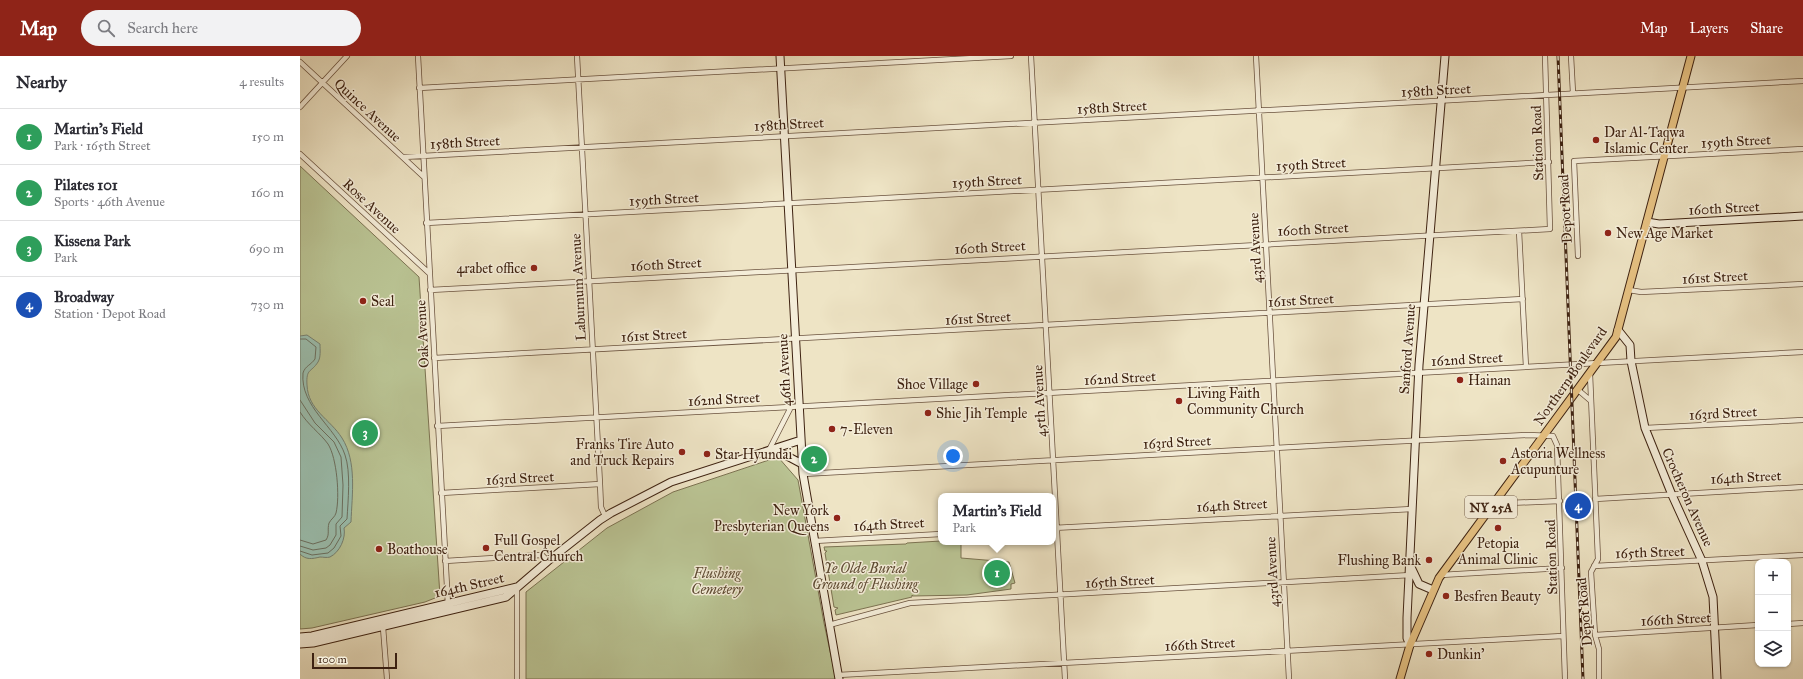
<!DOCTYPE html>
<meta charset="utf-8">
<style>
body{margin:0;font-family:"IM FELL Great Primer",serif;background:#f2f2f3;color:#2b2b33}
.controls{position:absolute;right:12px;bottom:12px;display:grid;overflow:hidden;border-radius:8px;box-shadow:0 1px 3px #0004}
.controls button{width:36px;height:36px;display:grid;place-items:center;padding:0;border:0;border-bottom:1px solid #e1e1e2;background:#fff;color:#2b2b33;font:20px sans-serif}
.scale{position:absolute;left:12px;bottom:10px;width:85px;box-sizing:border-box;padding-left:4px;border:2px solid #3e2211;border-top:0;font-size:11px;line-height:14px;white-space:nowrap;color:#3e2211;-webkit-text-stroke:3px #f4edd9;paint-order:stroke}
.you{position:absolute;left:653px;top:400px;width:14px;height:14px;margin:-10px;border:3px solid #fff;border-radius:50%;background:#1a73e8;box-shadow:0 0 0 6px #1a73e833}
.badge{display:grid;place-items:center;width:26px;height:26px;border-radius:50%;background:#8f2418;color:#fff;font-size:13px;font-weight:700}
.pin{position:absolute;translate:-50% -50%;border:2px solid #fff;box-shadow:0 1px 4px #0006}
.popup{position:absolute;left:638px;top:437px;width:118px;height:52px;box-sizing:border-box;display:grid;place-content:center;border-radius:8px;background:#fff;filter:drop-shadow(0 1px 3px #0005);font-size:13px;white-space:nowrap;color:#7c7c81}
.popup b{font-size:15px;color:#2b2b33}
.popup::after{content:'';position:absolute;left:50%;top:100%;margin-left:-8px;border:8px solid transparent;border-top-color:#fff}
.list{margin:0;padding:0;list-style:none}
h2{display:flex;justify-content:space-between;align-items:center;height:52px;margin:0;padding:0 16px;font-size:17px}
h2 small{font-size:13px;font-weight:400;color:#7c7c81}
.list li{display:grid;grid-template-columns:26px 1fr auto;gap:12px;align-items:center;box-sizing:border-box;height:56px;padding:0 16px;border-top:1px solid #e1e1e2}
.list b{display:block;font-size:15px;white-space:nowrap}
.list p{margin:0;font-size:13px;white-space:nowrap;color:#7c7c81}
.list em{font-size:13px;font-style:normal;color:#7c7c81}
.icon{flex:none;width:22px;height:22px;fill:none;stroke:currentColor;stroke-width:2;stroke-linecap:round;stroke-linejoin:round}
.map{position:relative;flex:none;width:1503px;height:623px;overflow:hidden}
header{display:flex;align-items:center;gap:24px;box-sizing:border-box;height:56px;padding:0 20px;background:#8f2418;color:#fff}
header strong{font-size:19px}
nav{display:flex;gap:22px;margin-inline-start:auto;font-size:14px}
.search{width:280px;height:36px;background:#f2f2f3;display:flex;align-items:center;gap:10px;box-sizing:border-box;padding:0 14px;border-radius:22px;color:#7c7c81;font-size:15px}
main{display:flex}
aside{flex:1;background:#fff}
.map>svg:first-child{display:block}
.green{fill:#bac494;stroke:#7c7352}
.water{fill:#9bbfaf;stroke:#768070}
.lines{fill:none;stroke-linecap:round;stroke-linejoin:round}
.shore{stroke:#6c7060;stroke-width:1}
.street-casing{stroke:#6a523e;stroke-width:6}
.secondary-casing{stroke:#3e2211;stroke-width:9}
.primary-casing{stroke:#3e2211;stroke-width:9}
.street{stroke:#f4edd9;stroke-width:4.5}
.secondary{stroke:#f4edd9;stroke-width:7}
.primary{stroke:#e7c282;stroke-width:7}
.rail-casing{stroke:#3e2211;stroke-width:3}
.rail{stroke:#f4edd9;stroke-width:1.5;stroke-dasharray:4.5;stroke-linecap:butt}
.poi-dot{fill:#8f2418;stroke:#f4edd9;stroke-width:1.5}
.labels{text-anchor:middle;stroke-width:3;stroke-linejoin:round;paint-order:stroke}
.shield{fill:#f4edd9;stroke:#755f4d;stroke-width:1}
.shield-label{font-size:13px;font-weight:bold;fill:#3e2211}
.street-label{font-size:14px;fill:#3e2211;stroke:#f4edd9}
.poi-label{font-size:14px;fill:#3e2211;stroke:#f4edd9;text-anchor:start}
.park-label{font-size:14px;font-style:italic;fill:#5d4a32;stroke:#f4edd9}
</style>
<header>
<strong>Map</strong>
<div class="search"><svg class="icon" aria-label="search" viewBox="0 0 24 24"><circle cx="10" cy="10" r="6"/><path d="M15 15l6 6"/></svg>Search here</div>
<nav><a>Map</a><a>Layers</a><a>Share</a></nav>
</header>
<main>
<aside>
<h2>Nearby<small>4 results</small></h2>
<ul class="list">
<li><span class="badge" style="background:#2e9e5b">1</span><div><b>Martin's Field</b><p>Park · 165th Street</p></div><em>150 m</em></li>
<li><span class="badge" style="background:#2e9e5b">2</span><div><b>Pilates 101</b><p>Sports · 46th Avenue</p></div><em>160 m</em></li>
<li><span class="badge" style="background:#2e9e5b">3</span><div><b>Kissena Park</b><p>Park</p></div><em>690 m</em></li>
<li><span class="badge" style="background:#1a4fb4">4</span><div><b>Broadway</b><p>Station · Depot Road</p></div><em>730 m</em></li>
</ul>
</aside>
<div class="map">
<svg width="1503" height="623" viewBox="0 0 1503 623">
<rect width="100%" height="100%" fill="#eee4c5"/>
<filter id="stains"><feTurbulence type="fractalNoise" baseFrequency=".005" numOctaves="4"/><feColorMatrix values="0 0 0 0 .2 0 0 0 0 .09 0 0 0 0 .02 0 0 0 .5 -.17"/></filter>
<radialGradient id="worn" r=".72"><stop offset=".6" stop-color="#630" stop-opacity="0"/><stop offset="1" stop-color="#630" stop-opacity=".3"/></radialGradient>
<!-- green -->
<path class="green" d="M0,110L119,221L140,540L125,546L12,572L0,573Z
M478,401L498,424L524,567L536,623H226V536L307,472L373,436Z
M641,485V486H661V502L709,506L715,527L711,528V533L667,539L613,540L612,539V541L536,559L535,554L538,552L534,551L525,497L527,495H525L524,491L606,488L607,487Z"/>
<!-- water -->
<path class="water" d="M7,279L20,288C20,294 21,301 18,306C11,317 6,312 7,329C8,354 30,363 42,382C57,406 52,438 51,466L44,472C46,482 40,496 30,501C27,502 23,501 20,501C12,503 6,504 0,498V280Z"/>
<g class="lines">
<!-- shore -->
<path class="shore" d="M0,283H6L16,291L15,303C11,309 5,310 3,317C0,351 36,371 45,399C51,416 48,445 47,463L40,470L41,480L34,492L28,497L12,499L0,495
M0,344L15,367L34,386L41,401L43,429L42,461L36,468V479L30,489L26,492L13,494L0,490
M0,356C8,369 20,377 28,388C37,402 40,441 36,457C35,461 31,463 29,467C27,474 30,478 26,484L13,488L0,484"/>
<defs>
<path id="street" d="M118,0L148,549
M277,0L300,428L301,451L305,460
M731,0L765,623
M956,0L989,623
M1271,0L1273,37
M0,6L124,121
M119,32L711,0
M0,51L47,0
M0,98L129,217
M103,101L1503,25
M126,167L1249,106
M1219,175L1226,311
M1278,200L1274,105L1503,93
M130,234L1250,173L1245,0
M1329,234L1341,236L1503,228
M134,302L1223,243
M1290,318L1298,503L1291,516L1295,579L1299,593V623
M1277,333L1291,345
M137,370L1503,296
M1345,372L1503,364
M469,394L491,351
M503,418L1086,386L1228,379L1253,380L1257,389L1265,623
M141,437L300,428
M1199,440L1209,447L1260,445
M1295,443L1503,431
M753,472L1112,453
M514,485L641,478
M145,505L242,499L248,505
M1294,510L1503,499
M1141,519L1262,512
M217,531V623
M1488,568L1503,567
M529,569L610,547L1111,519
M83,571L87,623
M1295,579L1458,569
M538,619L1263,580"/>
<path id="secondary" d="M480,0L503,418L539,623
M1347,166L1359,168L1503,160
M1318,274L1330,289L1331,305L1345,372L1372,439L1402,505L1413,541L1417,623
M474,393L502,408
M1110,509L1119,528L1133,534
M0,581L12,580L217,531
M0,588L13,587L206,541L248,505L300,464L311,457L371,426L501,384
M1110,589L1107,582V562L1119,309L1145,0"/>
<path id="primary" d="M1100,623L1110,589L1139,522L1316,281L1391,0"/>
</defs>
<!-- street casing -->
<use href="#street" class="street-casing"/>
<!-- secondary casing -->
<use href="#secondary" class="secondary-casing"/>
<!-- primary casing -->
<use href="#primary" class="primary-casing"/>
<!-- street -->
<use href="#street" class="street"/>
<!-- secondary -->
<use href="#secondary" class="secondary"/>
<!-- primary -->
<use href="#primary" class="primary"/>
<defs>
<path id="rail" d="M1258,0L1283,623"/>
</defs>
<!-- rail casing -->
<use href="#rail" class="rail-casing"/>
<!-- rail -->
<use href="#rail" class="rail"/>
</g>
<!-- markers -->
<g class="poi-dot">
<circle cx="1296" cy="84" r="4"/>
<circle cx="1308" cy="177" r="4"/>
<circle cx="234" cy="212" r="4"/>
<circle cx="63" cy="245" r="4"/>
<circle cx="1160" cy="324" r="4"/>
<circle cx="676" cy="328" r="4"/>
<circle cx="879" cy="345" r="4"/>
<circle cx="628" cy="357" r="4"/>
<circle cx="532" cy="373" r="4"/>
<circle cx="382" cy="396" r="4"/>
<circle cx="407" cy="398" r="4"/>
<circle cx="1203" cy="405" r="4"/>
<circle cx="537" cy="462" r="4"/>
<circle cx="1198" cy="472" r="4"/>
<circle cx="186" cy="492" r="4"/>
<circle cx="79" cy="493" r="4"/>
<circle cx="1129" cy="504" r="4"/>
<circle cx="1146" cy="540" r="4"/>
<circle cx="1129" cy="598" r="4"/>
</g>
<g class="labels">
<!-- shield labels -->
<rect class="shield" x="1165" y="440" width="52" height="22" rx="3"/>
<g class="shield-label">
<text x="1191" y="456">NY 25A</text>
</g>
<!-- street labels -->
<g class="street-label">
<text transform="translate(1136 34) rotate(-3)" y="5">158th Street</text>
<text transform="translate(812 51) rotate(-3)" y="5">158th Street</text>
<text transform="translate(68 54) rotate(43)" y="5">Quince Avenue</text>
<text transform="translate(489 68) rotate(-3)" y="5">158th Street</text>
<text transform="translate(1436 85) rotate(-3)" y="5">159th Street</text>
<text transform="translate(165 86) rotate(-3)" y="5">158th Street</text>
<text transform="translate(1237 87) rotate(-92)" y="5">Station Road</text>
<text transform="translate(1011 108) rotate(-3)" y="5">159th Street</text>
<text transform="translate(687 125) rotate(-3)" y="5">159th Street</text>
<text transform="translate(364 143) rotate(-3)" y="5">159th Street</text>
<text transform="translate(72 150) rotate(43)" y="5">Rose Avenue</text>
<text transform="translate(1424 152) rotate(-3)" y="5">160th Street</text>
<text transform="translate(1265 153) rotate(-93)" y="5">Depot Road</text>
<text transform="translate(1013 173) rotate(-3)" y="5">160th Street</text>
<text transform="translate(690 191) rotate(-3)" y="5">160th Street</text>
<text transform="translate(955 192) rotate(-93)" y="5">43rd Avenue</text>
<text transform="translate(366 208) rotate(-3)" y="5">160th Street</text>
<text transform="translate(1415 221) rotate(-3)" y="5">161st Street</text>
<text transform="translate(278 231) rotate(-93)" y="5">Laburnum Avenue</text>
<text transform="translate(1001 244) rotate(-3)" y="5">161st Street</text>
<text transform="translate(678 262) rotate(-3)" y="5">161st Street</text>
<text transform="translate(122 278) rotate(-93)" y="5">Oak Avenue</text>
<text transform="translate(354 279) rotate(-3)" y="5">161st Street</text>
<text transform="translate(1107 293) rotate(-86)" y="5">Sanford Avenue</text>
<text transform="translate(1167 303) rotate(-3)" y="5">162nd Street</text>
<text transform="translate(484 314) rotate(-93)" y="5">46th Avenue</text>
<text transform="translate(1270 320) rotate(-55)" y="5">Northern Boulevard</text>
<text transform="translate(820 322) rotate(-3)" y="5">162nd Street</text>
<text transform="translate(424 343) rotate(-3)" y="5">162nd Street</text>
<text transform="translate(739 345) rotate(-93)" y="5">45th Avenue</text>
<text transform="translate(1423 357) rotate(-3)" y="5">163rd Street</text>
<text transform="translate(877 386) rotate(-3)" y="5">163rd Street</text>
<text transform="translate(1446 421) rotate(-3)" y="5">164th Street</text>
<text transform="translate(220 422) rotate(-3)" y="5">163rd Street</text>
<text transform="translate(1388 441) rotate(66)" y="5">Crocheron Avenue</text>
<text transform="translate(932 449) rotate(-3)" y="5">164th Street</text>
<text transform="translate(589 468) rotate(-3)" y="5">164th Street</text>
<text transform="translate(1350 496) rotate(-2)" y="5">165th Street</text>
<text transform="translate(1251 501) rotate(-92)" y="5">Station Road</text>
<text transform="translate(972 516) rotate(-93)" y="5">43rd Avenue</text>
<text transform="translate(820 525) rotate(-3)" y="5">165th Street</text>
<text transform="translate(169 529) rotate(-13)" y="5">164th Street</text>
<text transform="translate(1284 556) rotate(-95)" y="5">Depot Road</text>
<text transform="translate(1376 563) rotate(-3)" y="5">166th Street</text>
<text transform="translate(900 588) rotate(-3)" y="5">166th Street</text>
</g>
<!-- poi labels -->
<g class="poi-label">
<text x="1304" y="81">Dar Al-Taqwa<tspan x="1304" dy="16">Islamic Center</tspan></text>
<text x="1316" y="182">New Age Market</text>
<text x="226" y="217" text-anchor="end">4rabet office</text>
<text x="71" y="250">Seal</text>
<text x="1168" y="329">Hainan</text>
<text x="668" y="333" text-anchor="end">Shoe Village</text>
<text x="887" y="342">Living Faith<tspan x="887" dy="16">Community Church</tspan></text>
<text x="636" y="362">Shie Jih Temple</text>
<text x="540" y="378">7-Eleven</text>
<text x="374" y="393" text-anchor="end">Franks Tire Auto<tspan x="374" dy="16">and Truck Repairs</tspan></text>
<text x="1211" y="402">Astoria Wellness<tspan x="1211" dy="16">Acupunture</tspan></text>
<text x="415" y="403">Star Hyundai</text>
<text x="529" y="459" text-anchor="end">New York<tspan x="529" dy="16">Presbyterian Queens</tspan></text>
<text x="194" y="489">Full Gospel<tspan x="194" dy="16">Central Church</tspan></text>
<text x="1198" y="492" text-anchor="middle">Petopia<tspan x="1198" dy="16">Animal Clinic</tspan></text>
<text x="87" y="498">Boathouse</text>
<text x="1121" y="509" text-anchor="end">Flushing Bank</text>
<text x="1154" y="545">Besfren Beauty</text>
<text x="1137" y="603">Dunkin'</text>
</g>
<!-- park labels -->
<g class="park-label">
<text x="565" y="517">Ye Olde Burial<tspan x="565" dy="16">Ground of Flushing</tspan></text>
<text x="417" y="522">Flushing<tspan x="417" dy="16">Cemetery</tspan></text>
</g>
</g>
<rect width="100%" height="100%" filter="url(#stains)"/>
<rect width="100%" height="100%" fill="url(#worn)"/>
</svg>
<div class="controls">
<button>+</button>
<button>−</button>
<button><svg class="icon" aria-label="layers" viewBox="0 0 24 24"><path d="M12 4l9 5-9 5-9-5zM3 14l9 5 9-5"/></svg></button>
</div>
<div class="scale">100 m</div>
<div class="you"></div>
<div class="pin badge" style="left:697px;top:517px;background:#2e9e5b">1</div>
<div class="popup"><b>Martin's Field</b>Park</div>
<div class="pin badge" style="left:514px;top:403px;background:#2e9e5b">2</div>
<div class="pin badge" style="left:65px;top:377px;background:#2e9e5b">3</div>
<div class="pin badge" style="left:1278px;top:450px;background:#1a4fb4">4</div>
</div>
</main>
